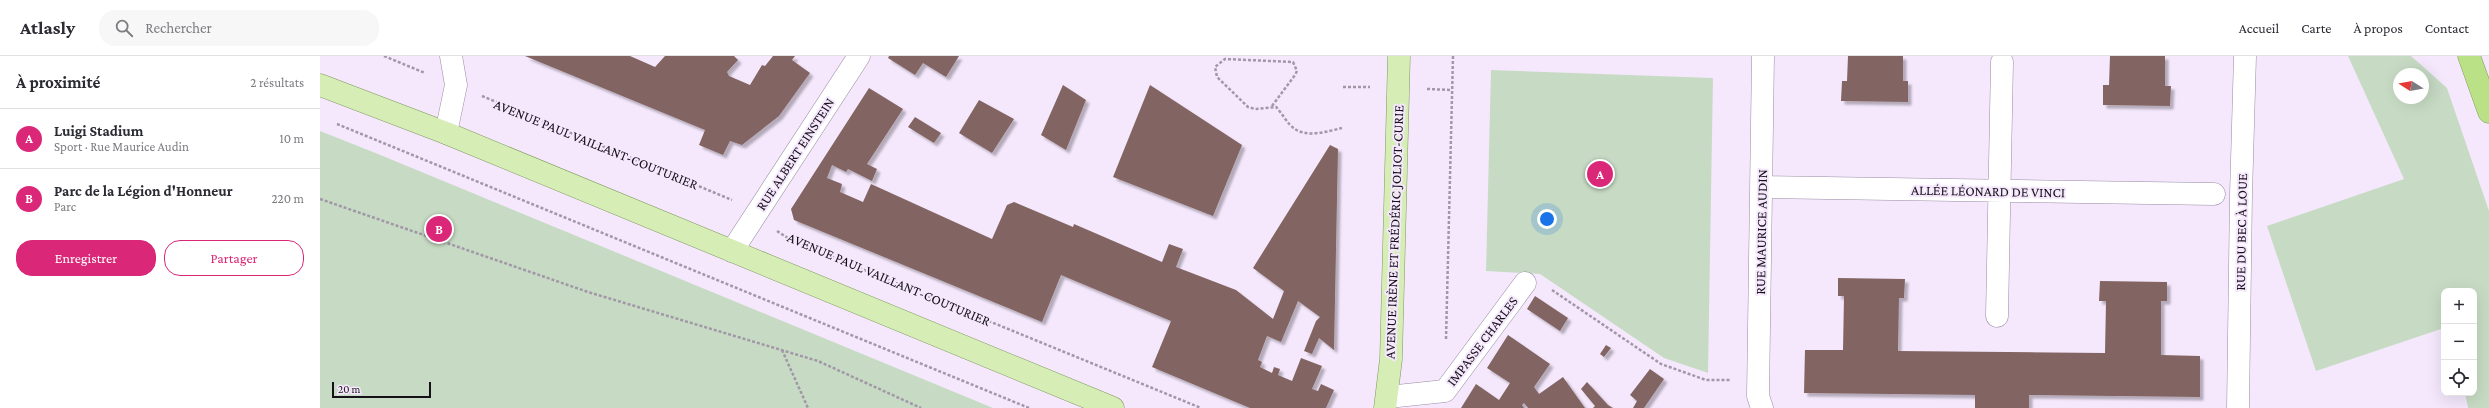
<!DOCTYPE html>
<html lang="fr">
<meta charset="utf-8">
<style>
body{margin:0;font-family:"Crimson Pro",serif;background:#f7f7f7;color:#2b2b33}
.controls{position:absolute;right:12px;bottom:12px;display:grid;overflow:hidden;border-radius:8px;box-shadow:0 4px 16px #0002}
.controls button{width:36px;height:36px;display:grid;place-items:center;padding:0;border:0;border-bottom:1px solid #e1e1e2;background:#fff;color:#2b2b33;font:20px sans-serif}
.compass{position:absolute;left:2073px;top:12px;width:36px;height:36px;border-radius:50%;background:#fff;box-shadow:0 4px 16px #0002;rotate:281deg}
.scale{position:absolute;left:12px;bottom:10px;width:99px;box-sizing:border-box;padding-left:4px;border:2px solid #161119;border-top:0;font-size:11px;line-height:14px;white-space:nowrap;color:#161119;-webkit-text-stroke:3px #f5e8fd;paint-order:stroke}
.you{position:absolute;left:1227px;top:163px;width:14px;height:14px;margin:-10px;border:3px solid #fff;border-radius:50%;background:#1a73e8;box-shadow:0 0 0 6px #1a73e833}
.badge{display:grid;place-items:center;width:26px;height:26px;border-radius:50%;background:#db2777;color:#fff;font-size:13px;font-weight:700}
.pin{position:absolute;translate:-50% -50%;border:2px solid #fff;box-shadow:0 1px 4px #0006}
.list{margin:0;padding:0;list-style:none}
h2{display:flex;justify-content:space-between;align-items:center;height:52px;margin:0;padding:0 16px;font-size:17px}
h2 small{font-size:13px;font-weight:400;color:#7c7c81}
.list li{display:grid;grid-template-columns:26px 1fr auto;gap:12px;align-items:center;box-sizing:border-box;height:60px;padding:0 16px;border-top:1px solid #e1e1e2}
.list b{display:block;font-size:15px;white-space:nowrap}
.list p{margin:0;font-size:13px;white-space:nowrap;color:#7c7c81}
.list em{font-size:13px;font-style:normal;color:#7c7c81}
.actions{display:flex;gap:8px;padding:12px 16px}
.actions a{flex:1;padding:9px 0;border:1px solid #db2777;border-radius:16px;text-align:center;font-size:14px;color:#db2777}
.actions .main{background:#db2777;color:#fff}
.icon{flex:none;width:22px;height:22px;fill:none;stroke:currentColor;stroke-width:2;stroke-linecap:round;stroke-linejoin:round}
.map{position:relative;flex:none;width:2169px;height:352px;overflow:hidden}
header{display:flex;align-items:center;gap:24px;box-sizing:border-box;height:56px;padding:0 20px;background:#fff;border-bottom:1px solid #e1e1e2}
header strong{font-size:19px}
nav{display:flex;gap:22px;margin-inline-start:auto;font-size:14px}
.search{width:280px;height:36px;background:#f7f7f7;display:flex;align-items:center;gap:10px;box-sizing:border-box;padding:0 14px;border-radius:16px;color:#7c7c81;font-size:15px}
main{display:flex}
aside{flex:1;background:#fff}
.map>svg:first-child{display:block}
.green{fill:#c7dbc4;fill-rule:evenodd}
.building{fill:#826562;filter:url(#shadow)}
.lines{fill:none;stroke-linecap:round;stroke-linejoin:round}
.minor-casing{stroke:#998ba3;stroke-width:23}
.major-casing{stroke:#819860;stroke-width:23}
.highway-casing{stroke:#819860;stroke-width:23}
.path{stroke:#a197a7;stroke-width:2.5;stroke-dasharray:3 2;stroke-linecap:butt}
.minor{stroke:#fff;stroke-width:22}
.major{stroke:#d6edb6;stroke-width:22}
.highway{stroke:#bbe186;stroke-width:22}
.labels{text-anchor:middle;stroke-width:4;stroke-linejoin:round;paint-order:stroke}
.street-label{font-size:14px;fill:#161119;stroke:#f5e8fd}
</style>
<header>
<strong>Atlasly</strong>
<div class="search"><svg class="icon" aria-label="search" viewBox="0 0 24 24"><circle cx="10" cy="10" r="6"/><path d="M15 15l6 6"/></svg>Rechercher</div>
<nav><a>Accueil</a><a>Carte</a><a>À propos</a><a>Contact</a></nav>
</header>
<main>
<aside>
<h2>À proximité<small>2 résultats</small></h2>
<ul class="list">
<li><span class="badge">A</span><div><b>Luigi Stadium</b><p>Sport · Rue Maurice Audin</p></div><em>10 m</em></li>
<li><span class="badge">B</span><div><b>Parc de la Légion d'Honneur</b><p>Parc</p></div><em>220 m</em></li>
</ul>
<div class="actions"><a class="main">Enregistrer</a><a>Partager</a></div>
</aside>
<div class="map">
<svg width="2169" height="352" viewBox="0 0 2169 352">
<defs>
<filter id="shadow"><feDropShadow dx="3.5" dy="3.5" stdDeviation="1" flood-color="#0004"/></filter>
</defs>
<rect width="100%" height="100%" fill="#f5e8fd"/>
<!-- green -->
<path class="green" d="M2028,0H2091L2127,32L2169,155V352H2148L2145,337H2154V235H2124V272L1996,315L1947,170L2084,123ZM2079,18H2103V42H2079Z
M1171,14L1393,22L1388,317L1344,302L1220,218L1166,215Z
M0,75L58,98L673,352H0Z"/>
<!-- building -->
<path class="building" d="M205,0H310L335,11L345,0H414L418,4L407,16L409,20L430,29L442,9L445,10L453,0H475L472,4L490,17L459,60L422,89L410,85L403,99L379,89L385,74Z
M569,0H639L626,21L603,7L595,19L568,2Z
M1528,0H1583V25H1588V46L1521,45L1522,25H1527Z
M1790,0H1845V30H1851L1850,50L1783,49V29H1789Z
M743,29L766,44L746,94L721,79Z
M830,29L922,89L893,160L793,121Z
M549,32L583,53L547,108L557,113L552,125L528,113L526,116L512,109L507,122L522,128L520,136L543,146L551,128L672,183L687,149L694,146L753,171L754,168L842,206L849,188L863,193L856,211L916,234L953,263L964,235L933,212L1010,89L1018,93L1014,294L999,282L992,298L984,295L996,265L1000,261L978,245L961,286L947,280L938,304L942,306L940,311L952,317L954,311L960,313L958,319L972,325L981,302L1002,310L992,333L998,335L1001,328L1014,334L1006,352H930L832,311L851,265L741,219L722,266L474,164L471,153Z
M659,44L694,63L672,97L639,77Z
M595,61L621,77L614,87L588,71Z
M1518,222L1585,223L1584,242H1579L1578,295L1785,297L1786,245H1779L1780,225L1847,226V245H1841V299L1880,300V341L1709,339V352H1655V339L1484,337L1485,294H1523L1524,240H1518Z
M1215,240L1248,262L1240,275L1207,253Z
M1188,279L1230,308L1214,331L1219,338L1243,321L1265,352H1208L1204,347L1202,349L1204,352H1141L1156,328L1179,344L1190,327L1167,312Z
M1286,289L1291,292L1284,301L1280,298Z
M1330,313L1344,323L1324,352H1313L1317,345L1310,339Z
M1267,326L1288,349L1293,352H1273L1275,350L1261,333Z"/>
<g class="lines">
<defs>
<path id="minor" d="M126,77L136,29L131,0
M1442,131L1894,138
M412,195L539,0
M1677,260L1682,6
M1068,341L1125,335L1205,227
M1442,352L1438,340L1443,0
M1918,352L1921,139L1925,0"/>
<path id="major" d="M0,29L126,77L793,352
M1065,352L1071,303L1079,0"/>
<path id="highway" d="M2149,0L2169,56"/>
</defs>
<!-- minor casing -->
<use href="#minor" class="minor-casing"/>
<!-- major casing -->
<use href="#major" class="major-casing"/>
<!-- highway casing -->
<use href="#highway" class="highway-casing"/>
<!-- path -->
<path class="path" d="M64,0L105,17
M1023,31H1050
M1107,33L1132,34
M162,40L412,144
M952,50L975,19L977,15L973,6L905,3L895,11L897,21L928,51L935,53L956,51C962,57 968,69 975,73C988,82 1009,75 1022,72
M17,68L709,352
M0,143L268,236L498,305L601,352
M457,175L471,184L881,352
M1232,234L1341,308L1386,324H1410
M1126,283L1133,0
M462,294L488,352"/>
<!-- minor -->
<use href="#minor" class="minor"/>
<!-- major -->
<use href="#major" class="major"/>
<!-- highway -->
<use href="#highway" class="highway"/>
</g>
<g class="labels">
<!-- street labels -->
<g class="street-label">
<text transform="translate(276 88) rotate(22)" y="5">AVENUE PAUL VAILLANT-COUTURIER</text>
<text transform="translate(475 98) rotate(-57)" y="5">RUE ALBERT EINSTEIN</text>
<text transform="translate(1668 135) rotate(1)" y="5">ALLÉE LÉONARD DE VINCI</text>
<text transform="translate(1074 176) rotate(-88)" y="5">AVENUE IRÈNE ET FRÉDÉRIC JOLIOT-CURIE</text>
<text transform="translate(1441 176) rotate(-89)" y="5">RUE MAURICE AUDIN</text>
<text transform="translate(1921 176) rotate(-89)" y="5">RUE DU BEC À LOUE</text>
<text transform="translate(569 223) rotate(23)" y="5">AVENUE PAUL VAILLANT-COUTURIER</text>
<text transform="translate(1162 285) rotate(-53)" y="5">IMPASSE CHARLES</text>
</g>
</g>
</svg>
<div class="controls">
<button>+</button>
<button>−</button>
<button><svg class="icon" aria-label="locate" viewBox="0 0 24 24"><circle cx="12" cy="12" r="6"/><path d="M12 2v4M12 18v4M2 12h4M18 12h4"/></svg></button>
</div>
<svg class="compass" viewBox="-18 -18 36 36"><path d="M0-13l5 13h-10z" fill="#e53935"/><path d="M0 13l5-13h-10z" fill="#7c7c81"/></svg>
<div class="scale">20 m</div>
<div class="you"></div>
<div class="pin badge" style="left:1280px;top:118px">A</div>
<div class="pin badge" style="left:119px;top:173px">B</div>
</div>
</main>
